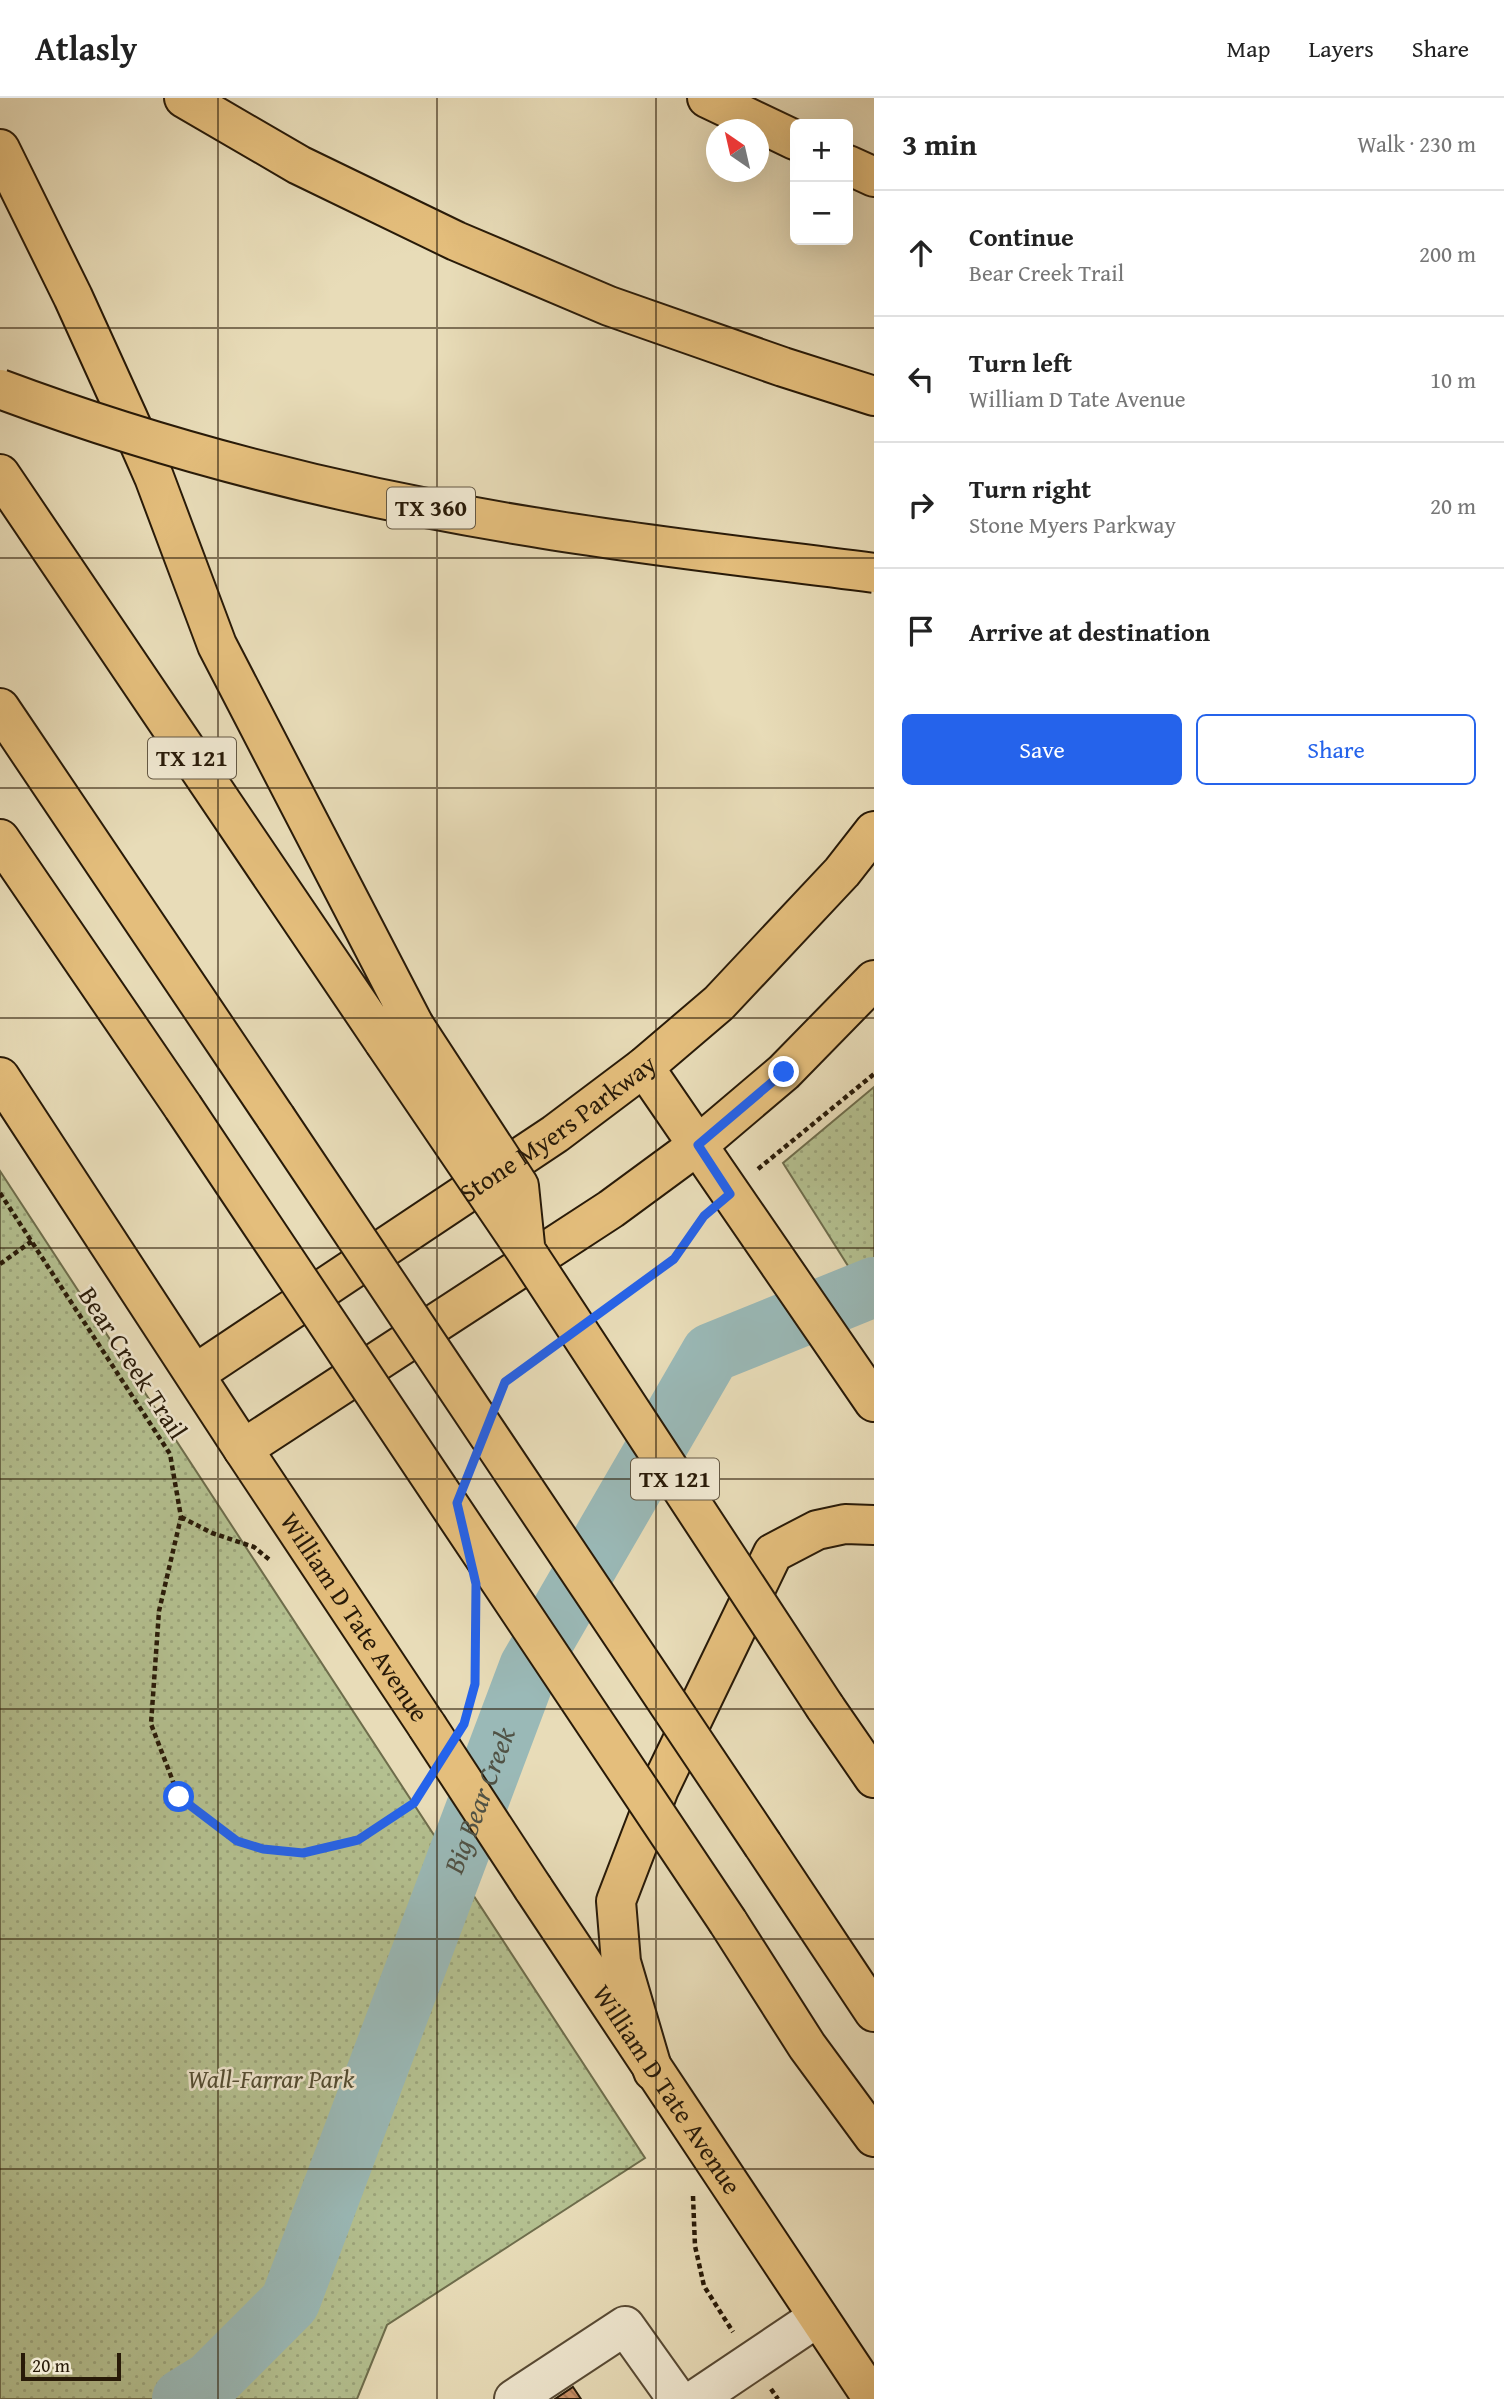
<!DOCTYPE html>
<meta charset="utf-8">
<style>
body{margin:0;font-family:"Gentium Book Plus",serif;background:#f2f2f2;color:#222}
.controls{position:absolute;right:21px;top:21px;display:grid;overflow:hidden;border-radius:10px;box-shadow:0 7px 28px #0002}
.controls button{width:63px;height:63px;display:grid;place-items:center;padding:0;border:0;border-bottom:2px solid #e0e0e0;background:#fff;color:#222;font:35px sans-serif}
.compass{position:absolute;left:706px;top:21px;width:63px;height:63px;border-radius:50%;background:#fff;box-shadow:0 7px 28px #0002;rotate:326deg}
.scale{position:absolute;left:21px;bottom:18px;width:100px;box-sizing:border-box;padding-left:7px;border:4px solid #281a08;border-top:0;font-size:19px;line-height:24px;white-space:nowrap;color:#281a08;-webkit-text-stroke:5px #f0e8d1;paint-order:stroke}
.stop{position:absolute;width:21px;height:21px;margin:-16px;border:5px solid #2563eb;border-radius:50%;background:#fff}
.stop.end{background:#2563eb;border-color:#fff;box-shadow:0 2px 7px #0008}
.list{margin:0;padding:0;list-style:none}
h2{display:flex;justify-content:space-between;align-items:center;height:91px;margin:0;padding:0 28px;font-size:30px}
h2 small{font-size:23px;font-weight:400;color:#767676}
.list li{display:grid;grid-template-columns:46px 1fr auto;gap:21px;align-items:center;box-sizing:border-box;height:126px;padding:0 28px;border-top:2px solid #e0e0e0}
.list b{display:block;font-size:26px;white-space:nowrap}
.list p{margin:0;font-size:23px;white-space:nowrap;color:#767676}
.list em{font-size:23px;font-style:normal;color:#767676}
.actions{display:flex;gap:14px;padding:21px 28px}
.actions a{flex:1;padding:16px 0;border:2px solid #2563eb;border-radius:10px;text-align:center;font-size:24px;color:#2563eb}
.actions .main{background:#2563eb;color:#fff}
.icon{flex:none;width:38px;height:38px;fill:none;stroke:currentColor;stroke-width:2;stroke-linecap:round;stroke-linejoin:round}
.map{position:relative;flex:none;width:874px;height:2301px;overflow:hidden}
header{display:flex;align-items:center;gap:42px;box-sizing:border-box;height:98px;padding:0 35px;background:#fff;border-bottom:2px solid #e0e0e0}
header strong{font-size:33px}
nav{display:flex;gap:38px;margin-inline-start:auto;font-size:24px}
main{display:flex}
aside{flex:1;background:#fff}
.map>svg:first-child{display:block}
.park{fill:url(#park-dots);stroke:#6e6d4c;stroke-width:2}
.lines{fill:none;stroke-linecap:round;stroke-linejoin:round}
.river{stroke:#9ab9b7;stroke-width:60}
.building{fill:url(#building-back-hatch);stroke:#281a08;stroke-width:2}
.minor-casing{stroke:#584a34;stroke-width:42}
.major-casing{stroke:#281a08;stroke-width:42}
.highway-casing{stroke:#281a08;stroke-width:42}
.path{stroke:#281a08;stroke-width:4.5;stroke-dasharray:5 3.5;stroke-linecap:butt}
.minor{stroke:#f0e8d1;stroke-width:38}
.major{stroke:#e4be7c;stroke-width:38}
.highway{stroke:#e4be7c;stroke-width:38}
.major-bridge-casing{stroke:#281a08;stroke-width:42;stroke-linecap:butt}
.highway-bridge-casing{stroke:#281a08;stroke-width:42;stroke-linecap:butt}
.major-bridge{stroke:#e4be7c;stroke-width:38}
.highway-bridge{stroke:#e4be7c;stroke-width:38}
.route{stroke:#2563eb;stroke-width:9}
.grid{fill:none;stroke:#281a08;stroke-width:2;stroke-opacity:0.55}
.labels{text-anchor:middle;stroke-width:5;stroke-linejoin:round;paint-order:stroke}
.shield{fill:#f0e8d1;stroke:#645844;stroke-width:2}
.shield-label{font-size:24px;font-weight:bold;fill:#281a08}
.street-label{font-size:26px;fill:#281a08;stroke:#f0e8d1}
.park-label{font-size:26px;font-style:italic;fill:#524c31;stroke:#f0e8d1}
.water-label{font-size:28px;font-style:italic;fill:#505245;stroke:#f0e8d1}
</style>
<header>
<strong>Atlasly</strong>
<nav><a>Map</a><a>Layers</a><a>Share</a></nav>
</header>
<main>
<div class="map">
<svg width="874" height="2301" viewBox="0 0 874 2301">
<defs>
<pattern id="park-dots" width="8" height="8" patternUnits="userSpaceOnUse" patternTransform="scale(1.75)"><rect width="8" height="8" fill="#b4c090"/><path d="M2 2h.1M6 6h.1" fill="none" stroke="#9ba47b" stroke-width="1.8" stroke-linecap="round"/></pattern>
<pattern id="building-back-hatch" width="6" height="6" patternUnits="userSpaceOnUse" patternTransform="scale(1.75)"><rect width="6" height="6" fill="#cb9267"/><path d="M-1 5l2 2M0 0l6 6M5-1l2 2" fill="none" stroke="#a57653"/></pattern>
</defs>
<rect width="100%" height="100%" fill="#e8dcb8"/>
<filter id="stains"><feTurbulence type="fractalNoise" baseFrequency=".00286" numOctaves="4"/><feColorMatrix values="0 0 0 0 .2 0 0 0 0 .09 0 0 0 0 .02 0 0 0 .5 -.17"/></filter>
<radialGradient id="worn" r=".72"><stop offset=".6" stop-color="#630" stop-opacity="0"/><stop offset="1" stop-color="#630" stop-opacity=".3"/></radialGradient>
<!-- park -->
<path class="park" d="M874,989V1209L783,1065Z
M0,1073L645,2060L387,2227L357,2301H0Z"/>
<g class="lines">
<!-- river -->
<path class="river" id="s1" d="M182,2301L211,2283L290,2204L529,1569L711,1255L874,1189"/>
</g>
<!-- building -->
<path class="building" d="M573,2289L581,2301H555Z"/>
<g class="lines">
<defs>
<path id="minor" d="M514,2301L625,2228L677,2301
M696,2301L818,2219"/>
<g id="major">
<path d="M644,969L874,1304"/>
<path id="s2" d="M0,979L243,1351L427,1628"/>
<path id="s3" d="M195,1276L555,1036L644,969L719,905L842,774L874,733"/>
<path d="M243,1351L611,1111L698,1047L784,974L874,882"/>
<path id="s4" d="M533,1790L873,2301"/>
<path d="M653,1973L621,1864L616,1803L659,1691L773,1455L817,1432L845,1426L874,1427"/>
</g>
<path id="highway" d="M184,0L299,67L456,143L609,208L783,269L874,298
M707,0L795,42
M0,51L73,199L128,320L154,379L217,547L414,927
M848,67L874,79
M0,376L384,944
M0,610L276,1020
M0,741L183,1009
M825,1609L874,1680
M763,1747L874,1914
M728,1824L807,1948L874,2039"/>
</defs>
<!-- minor casing -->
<use href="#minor" class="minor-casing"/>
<!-- major casing -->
<use href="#major" class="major-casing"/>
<!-- highway casing -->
<use href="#highway" class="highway-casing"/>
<!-- path -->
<path class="path" d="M758,1071L874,976
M0,1095L170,1356L181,1419L159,1513L151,1626L179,1699L237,1743L263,1751L303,1755L358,1742L414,1705L425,1688
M0,1166L32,1143
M605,1211L674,1161L704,1118
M501,1293L505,1284L550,1251
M181,1419L212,1435L254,1449L271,1463
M465,1620L475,1586L476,1515
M693,2098L695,2148L704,2188L733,2234
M771,2291L778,2301"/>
<!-- minor -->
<use href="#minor" class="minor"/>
<!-- major -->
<use href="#major" class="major"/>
<!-- highway -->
<use href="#highway" class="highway"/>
<defs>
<path id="major-bridge" d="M427,1628L533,1790"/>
<path id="highway-bridge" d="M0,291C171,355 352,400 533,429C646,448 760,460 874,475
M414,927L519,1088L525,1147
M384,944L526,1153L825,1609
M183,1009L728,1824
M276,1020L763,1747"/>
</defs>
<!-- major-bridge casing -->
<use href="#major-bridge" class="major-bridge-casing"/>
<!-- highway-bridge casing -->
<use href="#highway-bridge" class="highway-bridge-casing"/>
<!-- major-bridge -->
<use href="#major-bridge" class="major-bridge"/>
<!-- highway-bridge -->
<use href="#highway-bridge" class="highway-bridge"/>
</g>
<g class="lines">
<!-- route -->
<path class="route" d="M179,1699L237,1743L263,1751L303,1755L358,1742L414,1705L464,1626L475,1586L476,1486L457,1405L505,1284L674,1161L704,1118L730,1096L698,1047L784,974"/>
</g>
<!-- grid -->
<path class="grid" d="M218,0V2301M437,0V2301M656,0V2301M0,230H874M0,460H874M0,690H874M0,920H874M0,1150H874M0,1381H874M0,1611H874M0,1841H874M0,2071H874"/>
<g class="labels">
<!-- shield labels -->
<g class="shield">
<rect x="387" y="389.5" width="88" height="41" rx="5"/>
<rect x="148" y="639.5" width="88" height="41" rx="5"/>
<rect x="631" y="1360.5" width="88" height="41" rx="5"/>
</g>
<g class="shield-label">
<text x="431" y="418">TX 360</text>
<text x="192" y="668">TX 121</text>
<text x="675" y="1389">TX 121</text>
</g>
<!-- street labels -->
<g class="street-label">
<text dy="9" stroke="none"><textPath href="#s3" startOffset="438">Stone Myers Parkway</textPath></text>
<text transform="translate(133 1265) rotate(57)" y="9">Bear Creek Trail</text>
<text dy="9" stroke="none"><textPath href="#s2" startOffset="646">William D Tate Avenue</textPath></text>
<text dy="9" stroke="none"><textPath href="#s4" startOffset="242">William D Tate Avenue</textPath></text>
</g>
<!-- park labels -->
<g class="park-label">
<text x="271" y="1990">Wall-Farrar Park</text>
</g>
<!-- water labels -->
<g class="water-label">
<text dy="10" stroke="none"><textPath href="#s1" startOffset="682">Big Bear Creek</textPath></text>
</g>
</g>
<rect width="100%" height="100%" filter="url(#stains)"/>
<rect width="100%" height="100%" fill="url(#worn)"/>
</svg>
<div class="controls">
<button>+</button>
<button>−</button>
</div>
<svg class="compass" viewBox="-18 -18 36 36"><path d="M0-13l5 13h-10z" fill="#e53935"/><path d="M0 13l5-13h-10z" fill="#767676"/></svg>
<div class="scale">20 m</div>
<div class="stop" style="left:179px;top:1699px"></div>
<div class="stop end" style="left:784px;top:974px"></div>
</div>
<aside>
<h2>3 min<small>Walk · 230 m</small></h2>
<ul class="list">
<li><svg class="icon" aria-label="ahead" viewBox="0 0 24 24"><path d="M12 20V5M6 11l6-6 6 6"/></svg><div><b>Continue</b><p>Bear Creek Trail</p></div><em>200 m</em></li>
<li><svg class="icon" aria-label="left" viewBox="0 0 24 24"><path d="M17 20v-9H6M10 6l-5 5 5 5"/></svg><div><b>Turn left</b><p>William D Tate Avenue</p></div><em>10 m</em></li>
<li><svg class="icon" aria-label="right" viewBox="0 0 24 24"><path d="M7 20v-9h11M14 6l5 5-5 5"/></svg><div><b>Turn right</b><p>Stone Myers Parkway</p></div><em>20 m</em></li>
<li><svg class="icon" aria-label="arrive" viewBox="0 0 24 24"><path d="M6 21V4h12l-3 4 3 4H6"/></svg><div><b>Arrive at destination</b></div></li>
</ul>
<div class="actions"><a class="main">Save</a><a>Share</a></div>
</aside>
</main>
